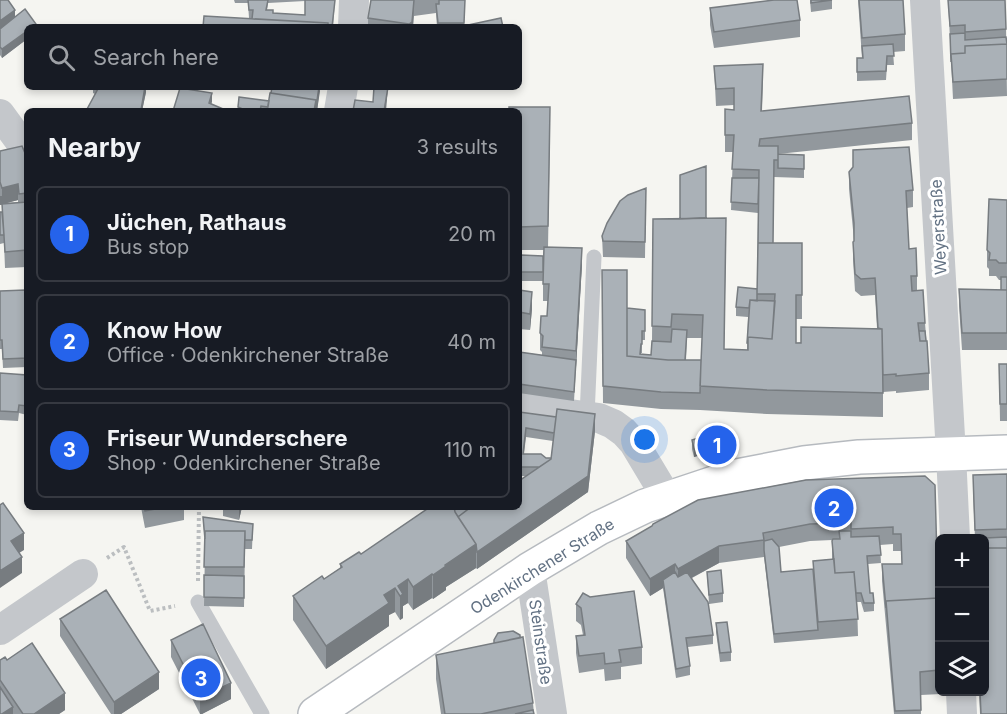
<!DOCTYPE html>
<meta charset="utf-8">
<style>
body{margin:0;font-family:Inter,sans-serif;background:#20242c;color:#f1f3f6}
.controls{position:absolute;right:18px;bottom:18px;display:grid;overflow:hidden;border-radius:9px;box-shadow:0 3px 9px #0003}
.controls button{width:54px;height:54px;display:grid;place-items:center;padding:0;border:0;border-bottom:2px solid #363941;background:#171b24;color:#f1f3f6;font:30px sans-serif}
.you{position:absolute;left:645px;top:440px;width:21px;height:21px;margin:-15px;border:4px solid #fff;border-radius:50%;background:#1a73e8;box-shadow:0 0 0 9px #1a73e833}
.badge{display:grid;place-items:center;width:39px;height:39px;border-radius:50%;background:#2563eb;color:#fff;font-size:20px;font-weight:700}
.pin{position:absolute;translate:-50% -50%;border:3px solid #fff;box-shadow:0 2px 6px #0006}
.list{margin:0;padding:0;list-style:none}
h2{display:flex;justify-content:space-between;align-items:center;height:78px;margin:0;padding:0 24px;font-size:26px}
h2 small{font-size:20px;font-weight:400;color:#9ea1a6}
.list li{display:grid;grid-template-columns:39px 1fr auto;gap:18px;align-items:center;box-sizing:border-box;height:96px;margin:0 12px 12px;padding:0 12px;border:2px solid #363941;border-radius:9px}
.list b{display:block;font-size:22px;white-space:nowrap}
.list p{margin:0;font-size:20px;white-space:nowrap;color:#9ea1a6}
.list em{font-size:20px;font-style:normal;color:#9ea1a6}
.icon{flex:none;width:33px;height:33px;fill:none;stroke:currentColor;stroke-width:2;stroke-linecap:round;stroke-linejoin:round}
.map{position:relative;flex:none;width:1007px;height:714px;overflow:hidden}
.search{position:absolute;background:#171b24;box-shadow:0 3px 9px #0003;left:24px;top:24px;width:498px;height:66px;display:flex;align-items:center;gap:15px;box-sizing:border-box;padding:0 21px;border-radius:9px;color:#9ea1a6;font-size:22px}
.panel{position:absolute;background:#171b24;box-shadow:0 3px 9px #0003;left:24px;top:108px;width:498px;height:402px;border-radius:9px}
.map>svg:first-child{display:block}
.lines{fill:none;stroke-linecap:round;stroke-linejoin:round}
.secondary-casing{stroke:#b6babf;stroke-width:36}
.path{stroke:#bbbec0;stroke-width:4;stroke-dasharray:3 3;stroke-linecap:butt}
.service{stroke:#c4c7cb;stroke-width:15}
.minor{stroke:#c4c7cb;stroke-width:30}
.secondary{stroke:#fff;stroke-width:33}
.wall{fill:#92989d;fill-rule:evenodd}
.shaded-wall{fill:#777c80}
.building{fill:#aab1b7;stroke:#777c80;stroke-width:1.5}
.labels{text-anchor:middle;stroke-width:6;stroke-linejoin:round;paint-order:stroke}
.street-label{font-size:16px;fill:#627183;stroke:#fff}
</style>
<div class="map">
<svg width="1007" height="714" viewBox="0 0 1007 714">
<rect width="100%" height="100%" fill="#f5f5f1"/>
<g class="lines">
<defs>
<path id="secondary" d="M315,714L530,569L599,528L645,506L732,477L804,463L859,457L1007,452"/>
</defs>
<!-- secondary casing -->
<use href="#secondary" class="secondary-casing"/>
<!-- path -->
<path class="path" d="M107,558L124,547L150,611L175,606
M198,581L199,507"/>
<!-- service -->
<path class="service" d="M587,416L594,257
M198,602L262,714"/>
<!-- minor -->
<path class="minor" d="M925,0L951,454L955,538
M353,27L354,0
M339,111L343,87
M0,114L27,151
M519,407L599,418L613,424L624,432L634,443L667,498
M530,569L552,714
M0,630L83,574
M961,692L962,714"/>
<!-- secondary -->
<use href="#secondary" class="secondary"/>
</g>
<!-- wall -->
<path class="wall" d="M0,0L15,17L36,27H27V39L2,58L0,55Z
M234,0H335L333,27H203L252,19L249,18L248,3H235ZM305,1V15L273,13L267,10L268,3Z
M371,0H465L464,26L503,27H437L436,13L414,16L413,27H368V18Z
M810,0H832V9L811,12Z
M858,0H903L905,34V51L893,52L894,65H887L886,80L857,81V58H862Z
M948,0L1006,29L1007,96L953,99Z
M710,8L800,20V37L714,48L710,25Z
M714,66L763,81L762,111L912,123V140L778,154L804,155V178L774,177L773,243H802V319H796V343L877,328L875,295L861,296L855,291L853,259L854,240L849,189V172L853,168V150L913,190V207L907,208L909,249L917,276V291L925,323L929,373V390L896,393V391L883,392V417L767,414L700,410L661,409L603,403L602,270L627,356L645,310V340H642V353H641V354L651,355L652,341L653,219L706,218L726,242L724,349L747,350L748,317L736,316V307L757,289L758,213L731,210L733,152H725V109L734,110V105L716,106ZM687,338H702L701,360H686Z
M93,87H146V92L142,111H86L95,94L93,93Z
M320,87L317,111H238V107L269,101Z
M519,111L550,130L548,248L582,264L574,401L519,393V352L542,355V352L540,350V333L547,316L548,301H543V281H519V256H543L544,250H519Z
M0,151L27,158V267L5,268L4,243L0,244V212H2V205H0ZM18,200V202L6,203Z
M646,188L645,258L603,257L602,236Z
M1007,200V350H962L959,306V289L1001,290V280H999L996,276H989V269L987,267V250Z
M519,290L532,309L530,330L519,329Z
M0,291L27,318V367L3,368L2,349H0Z
M999,364H1007V421H1000Z
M0,373L27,375V415L19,413L18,421L0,420Z
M519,413L595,431L588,492L477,569L476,568L446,587V590L433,599L432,598L413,610L408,603L403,606V618L400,620L395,612L389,615V626L326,669L293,620V596L324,579L340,568V564L519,507L527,476H519ZM526,437L553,441L551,458H546L524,454Z
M692,440L711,452L694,457L692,449Z
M1007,474V714H980L979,692H984L985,547H984V538H975L973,491Z
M925,476L939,622V692H941V694L921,695V714H894L882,581V564H902L901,551H893V544L880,545L881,563L868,564L870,593L874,603V611L864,612L861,602H857L858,636L774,643L764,557L719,563L692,578L713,635V644L688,647L690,666V675L676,678L663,588L650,596L626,558V541ZM832,540V559L813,561V569L781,572L779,547L810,541Z
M127,507H140L127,509Z
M141,507H184V520L145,528Z
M223,507H242L239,520L223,516Z
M203,517L253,524L252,549H245L244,607L204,606L205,548Z
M707,572L723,593V602L709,604Z
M576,604L642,647V664L621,667V679L605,681L604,669L579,673L576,653V636L583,635L581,625L576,621Z
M60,619L159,689L121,714H111L60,636Z
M716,623L731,652V661L720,662L716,632Z
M171,640L231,699L202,714H200L171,657Z
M436,655L533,703L534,714H441L436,679Z
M0,660H7L65,710L59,714H0Z"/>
<!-- shaded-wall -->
<path class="shaded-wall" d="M414,0L413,27H409V24Z
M15,10V27L0,38V21Z
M27,31V39L2,58V49Z
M145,87L146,92L142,111H141Z
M319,87L320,91L317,111H314Z
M388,87L386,111H384Z
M212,93V102L209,111V103Z
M18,184V200L0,205V196H2V188Z
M582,248V264L576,368V351Z
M532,292V309L530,330V314Z
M595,414V431L588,492L477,569V552Z
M711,443V452L694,457V449Z
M239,507H242L239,520Z
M24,533V550L11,558V541Z
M476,544V568L446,587V590L433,599V575L445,565Z
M719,546V563L678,585V569Z
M22,557V573L0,588V571Z
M675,564V581L663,580V588L650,596V579Z
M432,574V598L413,610V587Z
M408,579V603L403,606V618L400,620V596L398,586Z
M395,588V612L389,615V626L326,669V646L384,595Z
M159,672V689L121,714H114V702Z
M231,683V699L202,714H200V698Z
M65,693V710L59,714H34Z
M13,707V714H2Z"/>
<!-- building -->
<path class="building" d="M0,0H8L15,10L0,21Z
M248,0H268L266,10H273V13L305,15V0H335L332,27H328V23L252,19L253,10H249Z
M371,0H414L412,22L409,24L368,18Z
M439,0H465L464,23H438L436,4H439Z
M774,0H797L800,20L714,32L710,8Z
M811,0H832L811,3Z
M859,0H903L905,34L862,38Z
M948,0H1005L1006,29L965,32V25L950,26Z
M25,9L36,24L32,27H27V31L2,49L0,47V29Z
M204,16L328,23V27H203Z
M501,18L503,27H459Z
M965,33V40L1006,37L1007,44L965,46V53L951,54V62L950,34Z
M893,44L894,56H887L886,71L857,72V58H863L862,46Z
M1007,44V79L953,82L951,54L965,53V46Z
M763,64L761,111L909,96L912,123L760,139L759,146H778V160H774L773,243H758L759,170L732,169L734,135H725V109L734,110V88L716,89L714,66Z
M99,87H145L141,110L135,109L134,111H86Z
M272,87H319L316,107V100L271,93Z
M374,87H388L384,111H353L355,100L373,102Z
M180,88L212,93L209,103L223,109L222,111H173Z
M270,93L316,100L314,111H267Z
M239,97L269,101L268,107L261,106L260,111H247L238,107Z
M509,107H550L548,226L519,227V111H509Z
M22,146L27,158V193L19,194L18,184L2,188L0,182V151Z
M909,147L913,190L906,191L909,249L916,248L917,276H911L912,291L923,290L925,323H918L920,341H927L929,373L896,376V374L883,375L882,329L878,328L875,278L861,279L855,274L853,242L854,241V223L849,172L853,167V150Z
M778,154L804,155V169L778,168Z
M706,166V218L680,219V175Z
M732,178H759L758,204L731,202Z
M646,188L645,242L603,241L602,236L607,223L620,201L628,195Z
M989,199L1007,200V263H999L996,260H989L990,253L987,250Z
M27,202V250L5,252L2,204Z
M0,212H2L4,235H0Z
M726,218L724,349L748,350V337L772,339L775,294H757L758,243H802V295H796V343H801V327L882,329L883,393L767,390L700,386L703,315L672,314L671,327L652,326L653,219Z
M544,247L582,248L576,351L542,347L543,336L540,333L541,316H547L549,284H543Z
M521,255L543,256V272H519V256Z
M602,270H627V356L668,360H701L700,393L661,392L603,386Z
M1001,277H1007V290H1001Z
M738,287L757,289V301L750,300L749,308L736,307Z
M959,289L1007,290V333H962Z
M25,290L27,318V358L3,359L2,340H0V291Z
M519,290L532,292L530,314L519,312Z
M750,300L775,301L772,339L748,337V343H747Z
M627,308L645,310V331H642V344H641L640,354L651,355L652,341L671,342L672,329L687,330L685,360H668L627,356Z
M919,331H925L926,341H920Z
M519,352L576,360L574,392L519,384Z
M999,364H1007V404H1000Z
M0,373L27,375V406L19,405L18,412L0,411Z
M557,409L595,414L588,476L477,552L476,544L458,517L471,507H519V481L551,459Z
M519,412L556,417L554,433L526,428L523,454H541L546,458H551V459L539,467H519Z
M708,435L711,443L694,449L692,440Z
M1007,474V529L975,530L973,475Z
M925,476L935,485L938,598L886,601V608L882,564H902L901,534H893V527L851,529V523L810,524L763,533L764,540L719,546L678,569L675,564L650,579L626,541L652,526L653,524L698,500L806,480Z
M3,503L24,533L11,541L22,557L0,571V505Z
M144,507H167L145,511Z
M430,507H454L455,512L476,544L445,565L446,566L433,575L432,574L413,587L408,579L398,586L403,594L400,596L395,588L384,595L389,603L326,646L293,596L322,576L324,579L342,567L340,564L359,552L361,554Z
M454,507H471L458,517L455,512Z
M203,517L253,524L252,540H245V531H205V539Z
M205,531H245L244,567H204Z
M839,531H851V537L879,536L881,555L867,556L870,593H873L874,603H864L861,593H856L854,572L835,573L832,541L833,539H840Z
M1007,537V548H986L985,538Z
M772,539L779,547L781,572L813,569L818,630L774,634L764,550V541Z
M984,548H1007V714H981L980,692H984Z
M834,559L835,573L854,572L858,619L818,622L813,561Z
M721,570L723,593L709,595L707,572Z
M675,572L678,577L687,572L708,602L713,635L686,638L690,666L676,669L663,580Z
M204,575L244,576V598L204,597Z
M106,590L159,672L114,702L60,619Z
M634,591L642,647L619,650L621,662L605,664L604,653L579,656L576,636L585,635L581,608L576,604L583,593L590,597Z
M938,598L939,670L920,672L921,710L895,711L886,601Z
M727,622L731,652L720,653L716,623Z
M203,624L231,683L200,698L171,640Z
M513,631L520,635V638L494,643V640L498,633Z
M523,637L533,703L481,714H445L436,655Z
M32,643L65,693L34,714H23L0,680V660L5,657L7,660Z
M0,687L13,707L2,714H0Z
M533,710L534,714H515Z"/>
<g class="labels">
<!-- street labels -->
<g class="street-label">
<text transform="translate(938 227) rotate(-93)" y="6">Weyerstraße</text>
<text transform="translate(542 566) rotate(-32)" y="6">Odenkirchener Straße</text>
<text transform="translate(541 642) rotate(82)" y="6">Steinstraße</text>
</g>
</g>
</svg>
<div class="controls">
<button>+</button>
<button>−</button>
<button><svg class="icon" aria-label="layers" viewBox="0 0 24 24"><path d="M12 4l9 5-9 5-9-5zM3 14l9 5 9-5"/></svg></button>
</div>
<div class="you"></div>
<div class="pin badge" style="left:717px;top:445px">1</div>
<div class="pin badge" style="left:834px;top:508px">2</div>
<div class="pin badge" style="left:201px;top:678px">3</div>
<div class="search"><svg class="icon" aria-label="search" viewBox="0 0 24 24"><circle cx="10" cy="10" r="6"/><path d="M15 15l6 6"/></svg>Search here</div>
<section class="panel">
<h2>Nearby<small>3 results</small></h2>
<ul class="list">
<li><span class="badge">1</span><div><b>Jüchen, Rathaus</b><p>Bus stop</p></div><em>20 m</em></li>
<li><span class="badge">2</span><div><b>Know How</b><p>Office · Odenkirchener Straße</p></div><em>40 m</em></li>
<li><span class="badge">3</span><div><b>Friseur Wunderschere</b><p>Shop · Odenkirchener Straße</p></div><em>110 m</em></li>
</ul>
</section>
</div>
